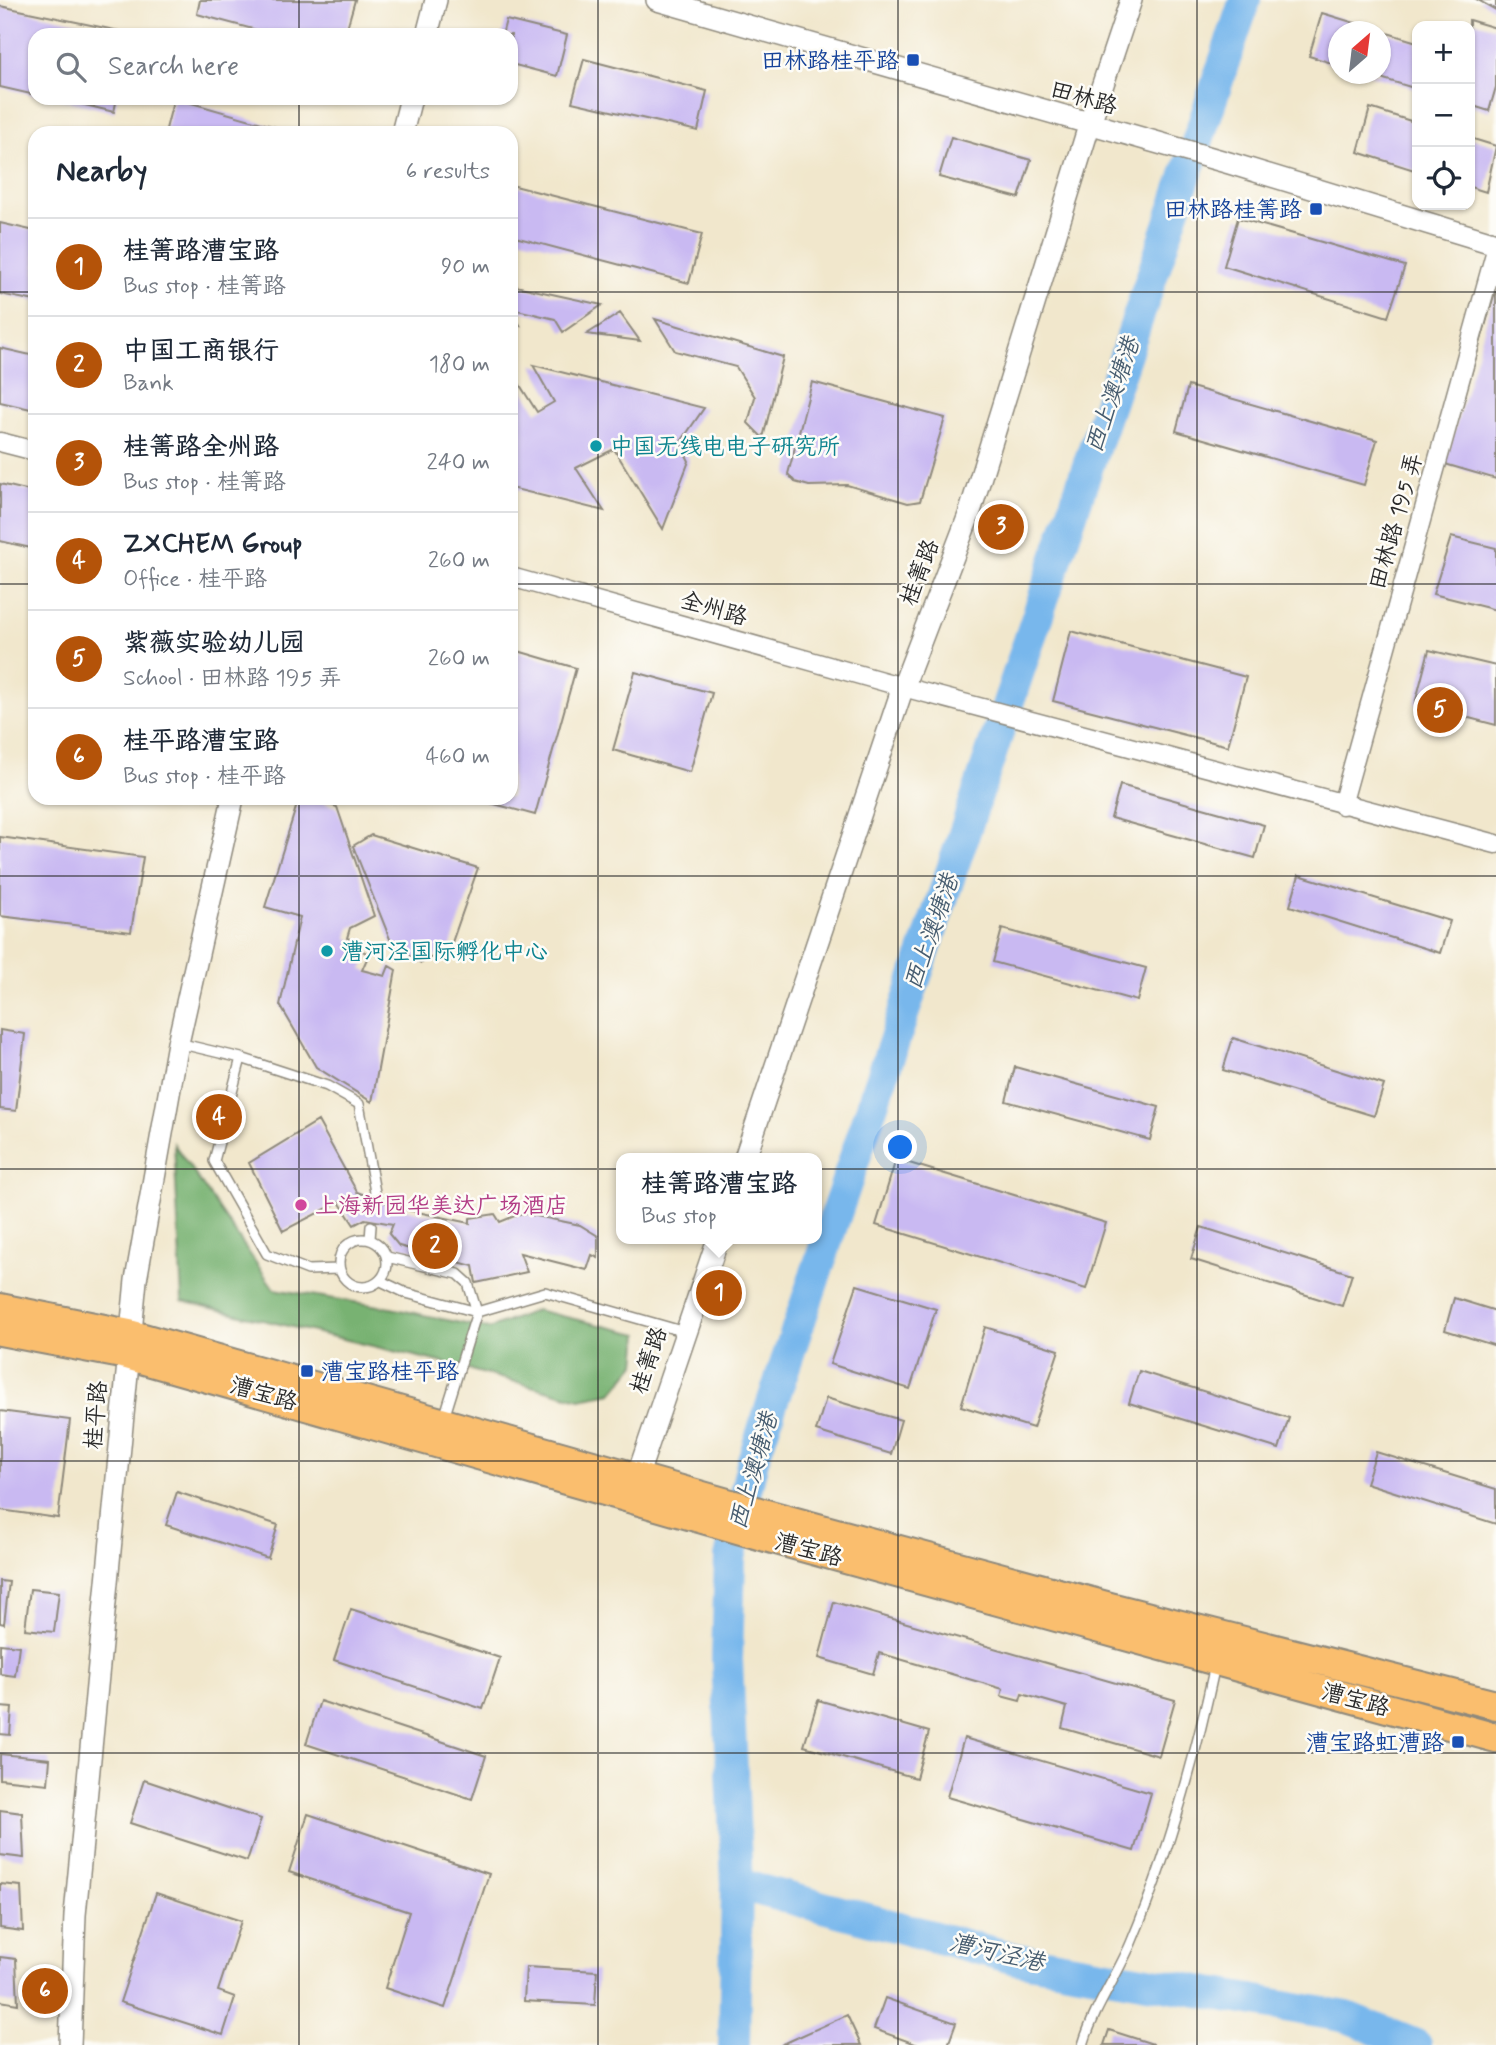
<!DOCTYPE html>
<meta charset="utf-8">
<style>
body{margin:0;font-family:Mynerve,"LXGW WenKai TC",sans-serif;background:#f6f6f7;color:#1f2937}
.controls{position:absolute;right:21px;top:21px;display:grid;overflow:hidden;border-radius:14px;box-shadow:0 2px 5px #0004}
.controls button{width:63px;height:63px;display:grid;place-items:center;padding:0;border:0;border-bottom:2px solid #e0e1e3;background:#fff;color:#1f2937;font:35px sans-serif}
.compass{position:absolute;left:1328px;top:21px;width:63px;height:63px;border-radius:50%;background:#fff;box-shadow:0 2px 5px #0004;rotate:28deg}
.you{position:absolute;left:901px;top:1148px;width:24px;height:24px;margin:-18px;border:5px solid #fff;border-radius:50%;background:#1a73e8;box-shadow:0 0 0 10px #1a73e833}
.badge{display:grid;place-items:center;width:46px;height:46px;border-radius:50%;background:#b45309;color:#fff;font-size:23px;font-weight:700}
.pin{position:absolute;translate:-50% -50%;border:4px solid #fff;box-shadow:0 2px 7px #0006}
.popup{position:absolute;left:616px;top:1153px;width:206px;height:91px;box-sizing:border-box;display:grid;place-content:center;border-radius:14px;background:#fff;filter:drop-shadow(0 2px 5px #0005);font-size:23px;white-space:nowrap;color:#747a83}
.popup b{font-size:26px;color:#1f2937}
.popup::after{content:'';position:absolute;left:50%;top:100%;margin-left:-14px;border:14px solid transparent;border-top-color:#fff}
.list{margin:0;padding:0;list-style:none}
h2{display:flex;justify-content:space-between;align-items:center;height:91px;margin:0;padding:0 28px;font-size:30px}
h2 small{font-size:23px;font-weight:400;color:#747a83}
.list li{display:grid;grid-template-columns:46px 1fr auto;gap:21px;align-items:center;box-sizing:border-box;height:98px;padding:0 28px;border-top:2px solid #e0e1e3}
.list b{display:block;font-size:26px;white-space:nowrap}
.list p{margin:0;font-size:23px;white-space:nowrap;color:#747a83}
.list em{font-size:23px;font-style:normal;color:#747a83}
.icon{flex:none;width:38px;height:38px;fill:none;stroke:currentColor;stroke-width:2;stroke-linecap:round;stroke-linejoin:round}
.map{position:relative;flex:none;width:1496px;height:2045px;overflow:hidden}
.search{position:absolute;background:#fff;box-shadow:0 2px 5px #0004;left:28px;top:28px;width:490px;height:77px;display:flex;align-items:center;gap:18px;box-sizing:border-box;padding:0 24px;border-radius:21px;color:#747a83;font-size:26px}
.panel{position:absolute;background:#fff;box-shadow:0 2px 5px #0004;left:28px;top:126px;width:490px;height:679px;border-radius:21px}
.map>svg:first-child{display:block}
.forest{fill:#78b272;stroke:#526e4e;stroke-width:2}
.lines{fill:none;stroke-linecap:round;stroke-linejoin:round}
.river{stroke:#78b7ec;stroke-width:32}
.building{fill:#c9b9f2}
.service-casing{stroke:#8e897c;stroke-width:12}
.minor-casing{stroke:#8e897c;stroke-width:21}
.tertiary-casing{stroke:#8e897c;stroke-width:24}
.primary-casing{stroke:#8e897c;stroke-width:32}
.service{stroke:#fff;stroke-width:9}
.minor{stroke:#fff;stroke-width:18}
.tertiary{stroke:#fff;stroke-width:21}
.primary{stroke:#fabe6e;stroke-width:28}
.grid{fill:none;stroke:#2b2b2b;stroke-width:2;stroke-opacity:0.55}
.transit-dot{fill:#1a4fb4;stroke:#fdfcf7;stroke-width:2.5}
.culture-dot{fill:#0f9aa8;stroke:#fdfcf7;stroke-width:2.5}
.hotel-dot{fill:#d1479c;stroke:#fdfcf7;stroke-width:2.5}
.labels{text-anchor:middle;stroke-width:5;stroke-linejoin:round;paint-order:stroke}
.transit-label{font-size:23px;fill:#164399;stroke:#fdfcf7;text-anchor:end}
.street-label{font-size:23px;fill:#2b2b2b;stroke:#fdfcf7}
.culture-label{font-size:23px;fill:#0d838f;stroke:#fdfcf7;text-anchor:start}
.hotel-label{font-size:23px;fill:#b23c85;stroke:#fdfcf7;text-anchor:start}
.water-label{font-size:24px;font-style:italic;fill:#465c6f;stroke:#fdfcf7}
</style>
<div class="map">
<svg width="1496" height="2045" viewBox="0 0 1496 2045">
<rect width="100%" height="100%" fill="#fdfcf7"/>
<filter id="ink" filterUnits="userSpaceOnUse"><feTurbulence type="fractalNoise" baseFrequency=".0143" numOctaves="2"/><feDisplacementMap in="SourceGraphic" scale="14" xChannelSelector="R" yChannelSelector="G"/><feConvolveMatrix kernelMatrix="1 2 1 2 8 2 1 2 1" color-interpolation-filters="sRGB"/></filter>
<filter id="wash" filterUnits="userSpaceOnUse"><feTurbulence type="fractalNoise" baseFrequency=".00686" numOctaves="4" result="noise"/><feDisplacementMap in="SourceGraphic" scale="28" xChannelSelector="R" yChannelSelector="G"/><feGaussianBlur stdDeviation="1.57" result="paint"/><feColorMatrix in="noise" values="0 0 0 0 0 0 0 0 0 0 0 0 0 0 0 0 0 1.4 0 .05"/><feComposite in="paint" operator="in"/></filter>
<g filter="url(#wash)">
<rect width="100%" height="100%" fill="#f1e7cc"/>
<!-- forest -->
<path class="forest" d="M174,1144L274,1289L391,1308L489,1329L536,1310L639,1334L636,1364L612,1393L580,1399L440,1362L182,1301Z"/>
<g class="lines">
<!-- river -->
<path class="river" d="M737,1884L1017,1959L1347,2017L1416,2045
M734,2045L737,1884L727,1659L730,1558L753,1460L1245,0"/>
</g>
<g id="blocks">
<!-- building -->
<path class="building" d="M200,0H355L345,35H275L197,14Z
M1478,0H1496V10Z
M0,6L134,34V35H35V95L0,87Z
M1322,13L1417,42V89L1367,74H1380V32H1338V65L1309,56Z
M506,20L567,35L557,76L511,64V35H502Z
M1469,20L1496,28V87L1489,111L1470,105Z
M584,59L707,91L698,131L572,102Z
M56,98H117L114,112Z
M174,98L293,132V133H165Z
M1370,108L1417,123V171L1358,152Z
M951,137L1031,160L1019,198L939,177Z
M1470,138L1496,146L1486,192L1470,187Z
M511,185L702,234L689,283L511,236Z
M1238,218L1405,266L1388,317L1224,266Z
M0,223L35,231V301L0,294Z
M511,285L602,305L563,332L555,319L517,310L511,299Z
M1495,292H1496V479L1445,464Z
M511,310L520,325L511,323Z
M620,313L640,341L587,334Z
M655,319L783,357L763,438L748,423L755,397L736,367L675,351Z
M0,348L35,356V410L0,402Z
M533,365L704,408L680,443L689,461L663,529L614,449L576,468L604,511L511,488V371L537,412L554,402Z
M812,382L945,418L920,501L908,503L847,485L809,486L795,482L788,474Z
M1188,386L1377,440L1364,485L1176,431Z
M0,484L35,492V549L0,541Z
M1451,537L1496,548V610L1433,594Z
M1071,631L1246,677L1228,746L1053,701Z
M511,649L576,668L535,815L476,799L511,798Z
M1429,650L1496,666V725L1415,704Z
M635,672L712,693L690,772L613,750Z
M1120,785L1264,825L1255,858L1111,818Z
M299,798H309L337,807L374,916L350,928L347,938L358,942L356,948L369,954L362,970L385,976L389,966L396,970L372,1102L316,1067L280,1005L300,917L265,907Z
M371,835L478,868L450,948L421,963L392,944L353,846Z
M0,837L143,857L131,932L0,916Z
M1299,875L1450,921L1440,953L1290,906Z
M1002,929L1146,968L1137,1001L993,962Z
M0,1030L25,1034L16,1111L0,1109Z
M1233,1038L1384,1085L1374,1116L1223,1070Z
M1015,1067L1159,1107L1150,1140L1006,1101Z
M318,1121L357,1192L403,1209L470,1223V1218L495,1214L500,1222L522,1213L580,1225L598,1236V1258L592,1255L587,1270L520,1253L527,1272L476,1283L473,1266L399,1246L389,1234L393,1224L365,1219L354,1225L339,1202L283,1231L249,1163Z
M896,1159L1106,1223L1086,1289L876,1225Z
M1201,1227L1352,1274L1342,1306L1191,1259Z
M857,1285L936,1309L910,1389L830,1364Z
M1454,1298L1496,1311V1346L1445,1330Z
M985,1327L1059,1350L1033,1428L961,1406Z
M1139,1371L1289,1418L1279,1449L1129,1403Z
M826,1398L901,1420L891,1454L816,1431Z
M0,1411L70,1420L58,1518L0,1510Z
M1376,1452L1496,1489V1524L1366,1483Z
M177,1492L278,1525L268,1558L166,1525Z
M0,1581L9,1582L4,1624L0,1623Z
M30,1589L59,1592L54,1632L25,1629Z
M834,1602L1175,1700L1159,1756L1062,1728L1067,1707L1022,1694L1020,1701L1001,1696L1003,1689L879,1653L873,1674L819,1658Z
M351,1609L500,1658L483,1709L334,1660Z
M0,1644L19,1646L15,1676L0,1674Z
M818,1700L929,1732L916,1778L804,1746Z
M320,1701L486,1756L472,1799L306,1744Z
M0,1707L12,1708L10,1735L0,1734Z
M964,1738L1151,1793L1134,1851L947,1797Z
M0,1754L50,1759L48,1784L0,1779Z
M144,1780L261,1819L247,1861L130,1823Z
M0,1810L22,1813L24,1858L0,1855Z
M308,1814L489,1874L445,2008L385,1988L409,1912L289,1872Z
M0,1884L21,1886L23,1931L0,1928Z
M156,1893L241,1921L218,1991L235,1997L223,2035L120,2002Z
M0,1957L16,1959L18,2004L0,2001Z
M526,1967L597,1971L595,2005L524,2001Z
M885,1998L956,2023L948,2045H918L874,2029Z
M847,2015L861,2045H781Z
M1109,2030L1153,2044V2045H1104Z"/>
</g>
</g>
<g filter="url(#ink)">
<use href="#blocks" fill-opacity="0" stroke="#8e897c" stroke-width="2"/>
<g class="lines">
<defs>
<path id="service" d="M178,1043L241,1058
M339 1263a24 24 0 1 1 48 0a24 24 0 1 1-48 0Z
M370,1239L371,1226
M387,1257L458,1274L468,1283L477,1312
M339,1269L308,1270L267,1254L214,1161L241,1058L327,1086L359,1104L375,1192
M381,1281L406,1293L477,1312
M444,1418L477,1312L545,1292L685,1332
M1083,2045C1094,2008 1116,1978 1131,1943C1169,1853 1195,1760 1215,1665"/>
<path id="minor" d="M0,442L35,451
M511,577L903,687L1496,844
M1342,805L1496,250"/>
<path id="tertiary" d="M657,0L1229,163L1496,244
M427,35L436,0
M402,133L411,98
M745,1158L903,687L969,515L1089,126L1131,0
M633,1489L718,1239
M70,2045L75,1915L136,1280L178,1043L233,798"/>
<path id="primary" d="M0,1308L129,1334L777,1517L1110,1607L1496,1705
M0,1331L127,1355L773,1539L1496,1738"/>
</defs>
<!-- service casing -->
<use href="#service" class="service-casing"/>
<!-- minor casing -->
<use href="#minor" class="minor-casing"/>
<!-- tertiary casing -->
<use href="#tertiary" class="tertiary-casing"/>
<!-- primary casing -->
<use href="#primary" class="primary-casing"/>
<!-- service -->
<use href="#service" class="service"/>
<!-- minor -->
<use href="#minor" class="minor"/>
<!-- tertiary -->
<use href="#tertiary" class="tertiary"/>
<!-- primary -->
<use href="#primary" class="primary"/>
</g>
</g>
<!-- grid -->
<path class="grid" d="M299,0V35M598,0V2045M898,0V2045M1197,0V2045M299,98V133M0,292H35M511,292H1496M0,584H35M511,584H1496M299,798V2045M0,876H1496M0,1169H1496M0,1461H1496M0,1753H1496"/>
<!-- markers -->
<g class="transit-dot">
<rect x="906" y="53" width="14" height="14" rx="3.5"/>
<rect x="1309" y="202" width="14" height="14" rx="3.5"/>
<rect x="300" y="1364" width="14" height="14" rx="3.5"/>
<rect x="1451" y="1735" width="14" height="14" rx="3.5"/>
</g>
<g class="culture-dot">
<circle cx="596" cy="446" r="7"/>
<circle cx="327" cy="951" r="7"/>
</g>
<circle class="hotel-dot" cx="301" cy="1205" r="7"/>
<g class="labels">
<!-- transit labels -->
<g class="transit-label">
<text x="899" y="68">田林路桂平路</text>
<text x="1302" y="217">田林路桂箐路</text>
<text x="321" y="1379" text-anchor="start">漕宝路桂平路</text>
<text x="1444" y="1750">漕宝路虹漕路</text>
</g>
<!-- street labels -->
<g class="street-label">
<text transform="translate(1084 97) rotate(16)" y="8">田林路</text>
<text transform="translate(1395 521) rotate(-74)" y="8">田林路 195 弄</text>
<text transform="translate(919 572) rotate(-69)" y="8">桂箐路</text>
<text transform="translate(714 608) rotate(16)" y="8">全州路</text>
<text transform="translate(648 1360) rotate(-71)" y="8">桂箐路</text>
<text transform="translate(264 1393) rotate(16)" y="8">漕宝路</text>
<text transform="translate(95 1415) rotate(-85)" y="8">桂平路</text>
<text transform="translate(809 1549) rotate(15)" y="8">漕宝路</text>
<text transform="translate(1356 1699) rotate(15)" y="8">漕宝路</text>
</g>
<!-- culture labels -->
<g class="culture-label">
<text x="610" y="454">中国无线电电子研究所</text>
<text x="341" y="959">漕河泾国际孵化中心</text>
</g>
<!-- hotel labels -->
<g class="hotel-label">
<text x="315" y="1213">上海新园华美达广场酒店</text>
</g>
<!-- water labels -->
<g class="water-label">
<text transform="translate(1112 395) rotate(-71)" y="8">西上澳塘港</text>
<text transform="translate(931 932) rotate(-71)" y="8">西上澳塘港</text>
<text transform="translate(753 1471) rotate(-74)" y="8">西上澳塘港</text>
<text transform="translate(997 1952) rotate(13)" y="8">漕河泾港</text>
</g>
</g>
</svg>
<div class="controls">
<button>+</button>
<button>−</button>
<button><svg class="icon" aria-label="locate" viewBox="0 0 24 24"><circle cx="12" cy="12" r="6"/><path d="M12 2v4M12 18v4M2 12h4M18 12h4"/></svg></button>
</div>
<svg class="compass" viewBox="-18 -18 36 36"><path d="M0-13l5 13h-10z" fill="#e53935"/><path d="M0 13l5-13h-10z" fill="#747a83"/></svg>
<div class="you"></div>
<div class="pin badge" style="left:719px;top:1293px">1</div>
<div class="popup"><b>桂箐路漕宝路</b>Bus stop</div>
<div class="pin badge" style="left:435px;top:1246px">2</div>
<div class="pin badge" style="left:1001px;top:527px">3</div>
<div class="pin badge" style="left:219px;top:1117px">4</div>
<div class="pin badge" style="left:1440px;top:710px">5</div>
<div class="pin badge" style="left:45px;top:1991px">6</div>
<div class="search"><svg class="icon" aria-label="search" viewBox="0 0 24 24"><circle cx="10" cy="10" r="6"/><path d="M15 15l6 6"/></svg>Search here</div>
<section class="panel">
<h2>Nearby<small>6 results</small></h2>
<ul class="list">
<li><span class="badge">1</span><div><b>桂箐路漕宝路</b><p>Bus stop · 桂箐路</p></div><em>90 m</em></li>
<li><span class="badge">2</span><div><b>中国工商银行</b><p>Bank</p></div><em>180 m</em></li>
<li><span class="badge">3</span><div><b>桂箐路全州路</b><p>Bus stop · 桂箐路</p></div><em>240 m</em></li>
<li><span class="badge">4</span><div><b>ZXCHEM Group</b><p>Office · 桂平路</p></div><em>260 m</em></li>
<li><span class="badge">5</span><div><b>紫薇实验幼儿园</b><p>School · 田林路 195 弄</p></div><em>260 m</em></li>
<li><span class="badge">6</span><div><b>桂平路漕宝路</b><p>Bus stop · 桂平路</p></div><em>460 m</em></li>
</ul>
</section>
</div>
